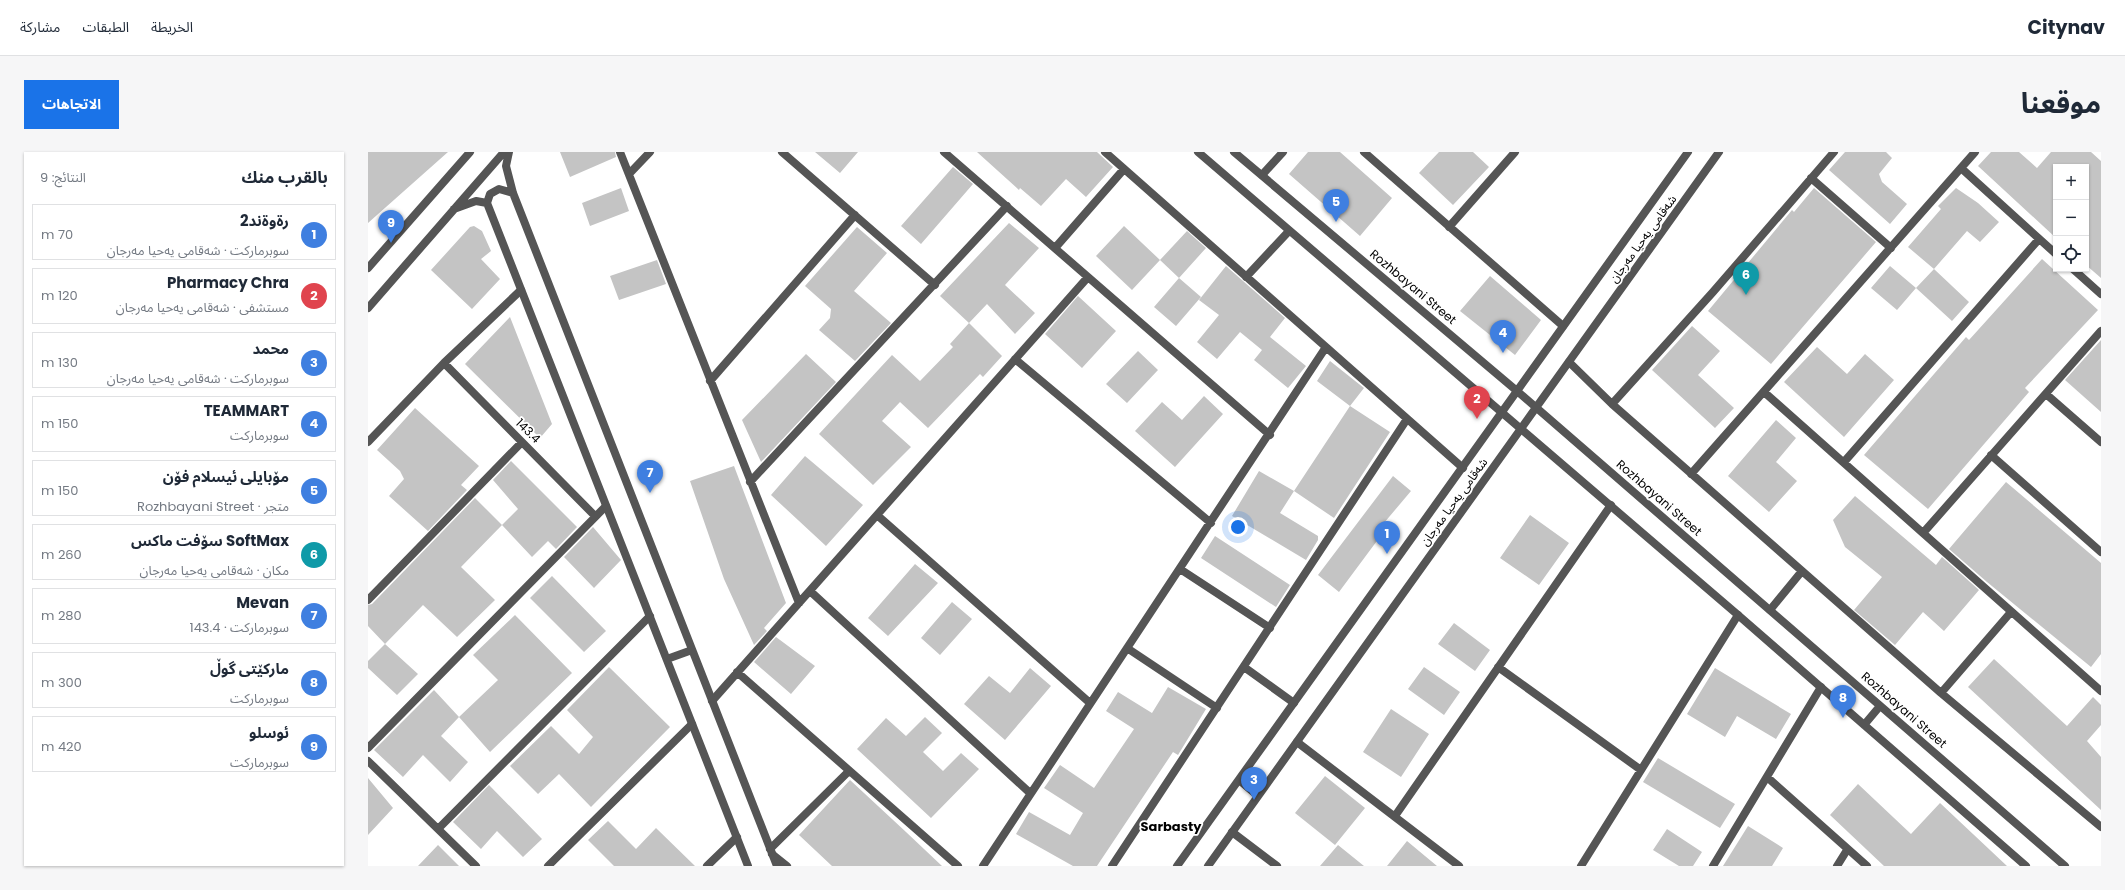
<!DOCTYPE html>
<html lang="ar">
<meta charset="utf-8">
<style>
body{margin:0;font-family:Poppins,"Noto Sans Arabic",sans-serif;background:#f6f6f7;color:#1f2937;direction:rtl}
.controls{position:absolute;right:12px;top:12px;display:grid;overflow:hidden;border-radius:0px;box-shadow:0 1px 3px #0004}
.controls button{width:36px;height:36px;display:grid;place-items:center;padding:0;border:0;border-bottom:1px solid #e0e1e3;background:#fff;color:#1f2937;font:20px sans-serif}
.you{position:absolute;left:870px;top:375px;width:14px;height:14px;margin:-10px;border:3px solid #fff;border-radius:50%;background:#1a73e8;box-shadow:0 0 0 6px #1a73e833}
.badge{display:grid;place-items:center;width:26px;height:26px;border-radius:50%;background:#1a73e8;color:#fff;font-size:13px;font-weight:700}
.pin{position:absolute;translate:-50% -33px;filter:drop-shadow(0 1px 2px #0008)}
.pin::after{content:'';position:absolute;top:21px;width:14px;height:12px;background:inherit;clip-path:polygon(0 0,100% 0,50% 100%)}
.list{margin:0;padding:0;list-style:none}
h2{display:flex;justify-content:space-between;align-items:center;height:52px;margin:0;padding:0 16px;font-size:17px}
h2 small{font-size:13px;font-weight:400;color:#747a83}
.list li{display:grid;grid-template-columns:26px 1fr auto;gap:12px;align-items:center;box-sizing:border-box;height:56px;margin:0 8px 8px;padding:0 8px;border:1px solid #e0e1e3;border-radius:0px}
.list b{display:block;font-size:15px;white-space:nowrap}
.list p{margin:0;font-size:13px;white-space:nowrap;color:#747a83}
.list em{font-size:13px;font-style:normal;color:#747a83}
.icon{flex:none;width:22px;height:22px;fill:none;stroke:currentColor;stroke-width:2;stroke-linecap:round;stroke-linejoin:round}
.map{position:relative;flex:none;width:1733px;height:714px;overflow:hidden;direction:ltr;border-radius:0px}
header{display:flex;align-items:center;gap:24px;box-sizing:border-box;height:56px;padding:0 20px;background:#fff;border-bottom:1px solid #e0e1e3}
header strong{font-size:19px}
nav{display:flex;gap:22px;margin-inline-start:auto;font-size:14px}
.intro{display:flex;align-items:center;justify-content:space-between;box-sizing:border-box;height:96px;padding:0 24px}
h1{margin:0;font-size:28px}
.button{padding:10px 18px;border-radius:0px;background:#1a73e8;color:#fff;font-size:14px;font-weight:700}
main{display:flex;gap:24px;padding:0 24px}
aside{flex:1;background:#fff;border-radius:0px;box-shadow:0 1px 3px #0004}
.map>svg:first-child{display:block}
.building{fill:#c4c4c4}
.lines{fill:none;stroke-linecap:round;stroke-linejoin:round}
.minor{stroke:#555;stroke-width:8}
.tertiary{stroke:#555;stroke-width:8}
.labels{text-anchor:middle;stroke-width:3.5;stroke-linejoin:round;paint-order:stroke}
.street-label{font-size:12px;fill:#000;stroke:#fff}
.neighbourhood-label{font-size:13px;font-weight:bold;fill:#000;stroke:#fff}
</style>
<header>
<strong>Citynav</strong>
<nav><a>الخريطة</a><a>الطبقات</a><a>مشاركة</a></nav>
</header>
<div class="intro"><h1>موقعنا</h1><a class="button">الاتجاهات</a></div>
<main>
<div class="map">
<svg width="1733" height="714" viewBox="0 0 1733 714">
<rect width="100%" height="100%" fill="#fff"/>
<!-- building -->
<path class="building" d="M0,0H80L0,71Z
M192,0H247L248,5L202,25Z
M447,0H490L472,21Z
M609,0H729L745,15L718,45L698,27L673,54L652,36L651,38Z
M940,0H972L1024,46L992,84L921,22Z
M1071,0H1105L1121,15L1085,53L1051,21Z
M1477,0H1518L1524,6L1511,22L1514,30L1539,52L1522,72L1461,18Z
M1623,0H1651L1669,16L1683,0H1723L1733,9V126L1718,113V15H1688V86L1610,14Z
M585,15L605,32L553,92L533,74Z
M253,36L261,59L222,74L214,51Z
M1446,36L1508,90L1403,212L1340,159L1424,58L1426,60Z
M1588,36L1610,51L1631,70L1612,90L1599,79L1566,117L1540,95L1573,57L1570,54Z
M641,71L671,96L637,133L667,161L647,182L619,152L601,171L572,144Z
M106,74L114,79L123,99L113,107L132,127L104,157L63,118L102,75Z
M756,74L792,108L764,138L728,104Z
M489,75L519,101L486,139L523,171L487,209L451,178L462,166L463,157L437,134Z
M819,79L838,96L811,126L792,108Z
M1674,107L1730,158L1657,236L1661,240L1560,357L1496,303L1598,185L1601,188Z
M289,108L298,132L251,148L242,124Z
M858,114L917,166L902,185L938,214L920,236L886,208L894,198L872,180L849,207L829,190L851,163L831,148Z
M1522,114L1548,136L1529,158L1503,136Z
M1566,117L1601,150L1584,169L1548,136Z
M1122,124L1173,168L1147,203L1092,159Z
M811,126L833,145L808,174L786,155Z
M710,144L748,179L714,216L677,182Z
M142,165L184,272L172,286L97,212Z
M601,171L634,204L615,225L612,222L560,276L532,250L514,269L543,295L505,333L451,282L524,203L552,229L585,195L582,192Z
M1324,174L1352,199L1330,223L1366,256L1347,276L1284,218Z
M1733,188V260L1697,228Z
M1449,195L1479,222L1497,202L1526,228L1476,285L1416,230Z
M770,199L790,218L759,251L738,232Z
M438,202L468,230L393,310L374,268Z
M962,209L996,236L982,254L949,229Z
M836,244L855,262L807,315L767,279L794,250L814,268Z
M982,254L1022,280L966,366L926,339Z
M47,256L111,314L93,333L99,338L60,379L21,344L36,327L32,319L9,298Z
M1408,268L1428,286L1408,310L1429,329L1401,360L1360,324Z
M437,304L495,353L458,394L403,343Z
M143,309L209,375L188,397L180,389L164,405L134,373L150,357L125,328Z
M366,314L418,451L396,476L399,479L386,493L356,427L322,329Z
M891,319L926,339L912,361L950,384V388L938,408L864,364Z
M1025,324L1043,339L1016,371L1020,374L971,440L950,423Z
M1638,330L1733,411V502L1723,515L1619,430L1581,397Z
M1487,344L1568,413L1574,405L1611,438L1576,479L1555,460L1527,493L1486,458L1514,425L1477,395L1465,368Z
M107,346L134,373L93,415L127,448L89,485L55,453L17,492L0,474V453L4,452Z
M1162,363L1201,391L1171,433L1132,406Z
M225,375L253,408L226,436L196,405Z
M847,384L922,433L908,455L833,406Z
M547,412L570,431L520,484L500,466Z
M184,424L238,479L216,500L162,446Z
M584,450L604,467L572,503L553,486Z
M147,463L204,521L122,600L91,565L130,528L105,503Z
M1086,471L1122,498L1107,519L1070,492Z
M408,485L447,514L423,542L386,510Z
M17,492L50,522L29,543L0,516V509Z
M1626,507L1699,574L1725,545L1733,553V573L1719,589L1733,605V658L1600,535Z
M241,515L302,575L223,655L191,622L170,642L142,614L183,574L211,602L225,585L199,558Z
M1056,515L1092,540L1076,563L1040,537Z
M662,516L683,534L637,588L596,552L621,524L642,541Z
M1347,516L1423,562L1408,587L1369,564L1357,585L1319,562Z
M800,535L838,557L810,603L805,600L729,714H705L648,682L661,660L702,683L715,661L676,636L692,613L726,636L766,577L738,559L750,540L784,561Z
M66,538L91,565L73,584L100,610L82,630L55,603L35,625L6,598Z
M1023,557L1061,582L1033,625L995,600Z
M557,565L574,581L555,600L575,619L593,601L611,617L563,666L489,597L518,566L538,584Z
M1290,606L1367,652L1352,676L1275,630Z
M957,624L997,656L967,693L927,661Z
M0,626L25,656L0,683Z
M482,628L538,680L574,714H464L431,683Z
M1490,632L1543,682L1572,651L1639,714H1516L1462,663Z
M121,633L174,687L155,705L129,679L113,697L85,670Z
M240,669L268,697L288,676L327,714H246L220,688Z
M1380,674L1415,696L1404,714H1355Z
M1299,677L1334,700L1325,714H1311L1285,698Z
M1039,689L1069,714H1019Z
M70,693L91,714H50Z
M970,693L996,714H952Z"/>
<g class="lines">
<!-- minor -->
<path class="minor" d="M252,0L431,451
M414,0L567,133
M576,0L902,283
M737,0L1095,316
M996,0L1195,174
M1593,16L1688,102
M261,22L282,0
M894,23L915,0
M1443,26L1523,96
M1081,75L1147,0
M687,96L756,17
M1705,117L1733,142
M878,125L921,79
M647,207L843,371
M1201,210L1244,252L1573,541L1733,675
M76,211L227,364
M342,229L487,63
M1396,240L1733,539
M1678,242L1733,290
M1244,252L1345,140L1466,0
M0,290L76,211L153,138
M1623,303L1733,400
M1476,310L1671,87
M1323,322L1607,0
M382,330L639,54
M509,363L722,551
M1555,381L1733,179
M812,417L902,476
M442,439L662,641
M0,448L154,290
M1402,458L1434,419
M759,496L849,556
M876,515L926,551
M1130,515L1273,618
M369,520L590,714
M1573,541L1643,460
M344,549L720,125
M929,590L1091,714
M0,596L238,354
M0,609L108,714
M1399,625L1499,714
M1027,664L1243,353
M70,677L282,464
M864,680L909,714
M402,697L481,619
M404,702L419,714
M180,714L324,572
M339,714L369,685
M615,714L958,195
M744,714L1039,267
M1213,714L1370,463
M1345,714L1453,535
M1469,714L1479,698"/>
<!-- tertiary -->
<path class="tertiary" d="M141,0L138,14L145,41L409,714
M830,0L1370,463L1658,714
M866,0L1149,239L1697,714
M119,51L122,42L131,37L145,41
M86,57L108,49L119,51L380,714
M0,116L102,0
M0,156L136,0
M299,507L324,498
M1496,573L1512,554
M871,628L890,644
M809,714L1320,0
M840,714L1351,0"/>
</g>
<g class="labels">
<!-- street labels -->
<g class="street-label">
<text transform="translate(1275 87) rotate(-54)" y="4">شەقامی یەحیا مەرجان</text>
<text transform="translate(1045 135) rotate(40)" y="4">Rozhbayani Street</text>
<text transform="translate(160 279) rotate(45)" y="4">143.4</text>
<text transform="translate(1291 346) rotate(41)" y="4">Rozhbayani Street</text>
<text transform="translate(1086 350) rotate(-54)" y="4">شەقامی یەحیا مەرجان</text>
<text transform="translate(1536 558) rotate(41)" y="4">Rozhbayani Street</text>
</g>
<!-- neighbourhood labels -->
<g class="neighbourhood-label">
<text x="803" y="679">Sarbasty</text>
</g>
</g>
</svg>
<div class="controls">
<button>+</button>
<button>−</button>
<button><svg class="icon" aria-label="locate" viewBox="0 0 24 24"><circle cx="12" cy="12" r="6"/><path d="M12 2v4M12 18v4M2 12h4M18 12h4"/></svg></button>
</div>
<div class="you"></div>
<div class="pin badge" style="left:1019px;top:402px;background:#3f7fe0">1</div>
<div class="pin badge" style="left:1109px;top:267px;background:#e0444e">2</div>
<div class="pin badge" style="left:886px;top:648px;background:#3f7fe0">3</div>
<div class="pin badge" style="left:1135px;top:201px;background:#3f7fe0">4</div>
<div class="pin badge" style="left:968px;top:70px;background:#3f7fe0">5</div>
<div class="pin badge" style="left:1378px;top:143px;background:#0f9aa8">6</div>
<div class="pin badge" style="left:282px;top:341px;background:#3f7fe0">7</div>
<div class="pin badge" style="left:1475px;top:566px;background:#3f7fe0">8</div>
<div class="pin badge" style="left:23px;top:91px;background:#3f7fe0">9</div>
</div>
<aside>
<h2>بالقرب منك<small>النتائج: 9</small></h2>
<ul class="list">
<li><span class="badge" style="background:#3f7fe0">1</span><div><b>رةوةند2</b><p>سوبرماركت · شەقامی یەحیا مەرجان</p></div><em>70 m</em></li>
<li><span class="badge" style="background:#e0444e">2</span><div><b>Pharmacy Chra</b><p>مستشفى · شەقامی یەحیا مەرجان</p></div><em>120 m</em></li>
<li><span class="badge" style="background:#3f7fe0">3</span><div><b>محمد</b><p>سوبرماركت · شەقامی یەحیا مەرجان</p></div><em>130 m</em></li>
<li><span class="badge" style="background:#3f7fe0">4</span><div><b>TEAMMART</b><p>سوبرماركت</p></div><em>150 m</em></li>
<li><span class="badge" style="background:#3f7fe0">5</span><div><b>مۆبایلی ئیسلام فۆن</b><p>متجر · Rozhbayani Street</p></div><em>150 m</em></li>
<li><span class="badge" style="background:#0f9aa8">6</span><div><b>SoftMax سۆفت ماکس</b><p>مكان · شەقامی یەحیا مەرجان</p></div><em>260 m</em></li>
<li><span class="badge" style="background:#3f7fe0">7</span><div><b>Mevan</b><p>سوبرماركت · 143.4</p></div><em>280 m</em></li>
<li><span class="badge" style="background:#3f7fe0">8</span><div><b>مارکێتی گوڵ</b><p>سوبرماركت</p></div><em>300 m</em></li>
<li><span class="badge" style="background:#3f7fe0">9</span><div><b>ئوسلو</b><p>سوبرماركت</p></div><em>420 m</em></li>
</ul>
</aside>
</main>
